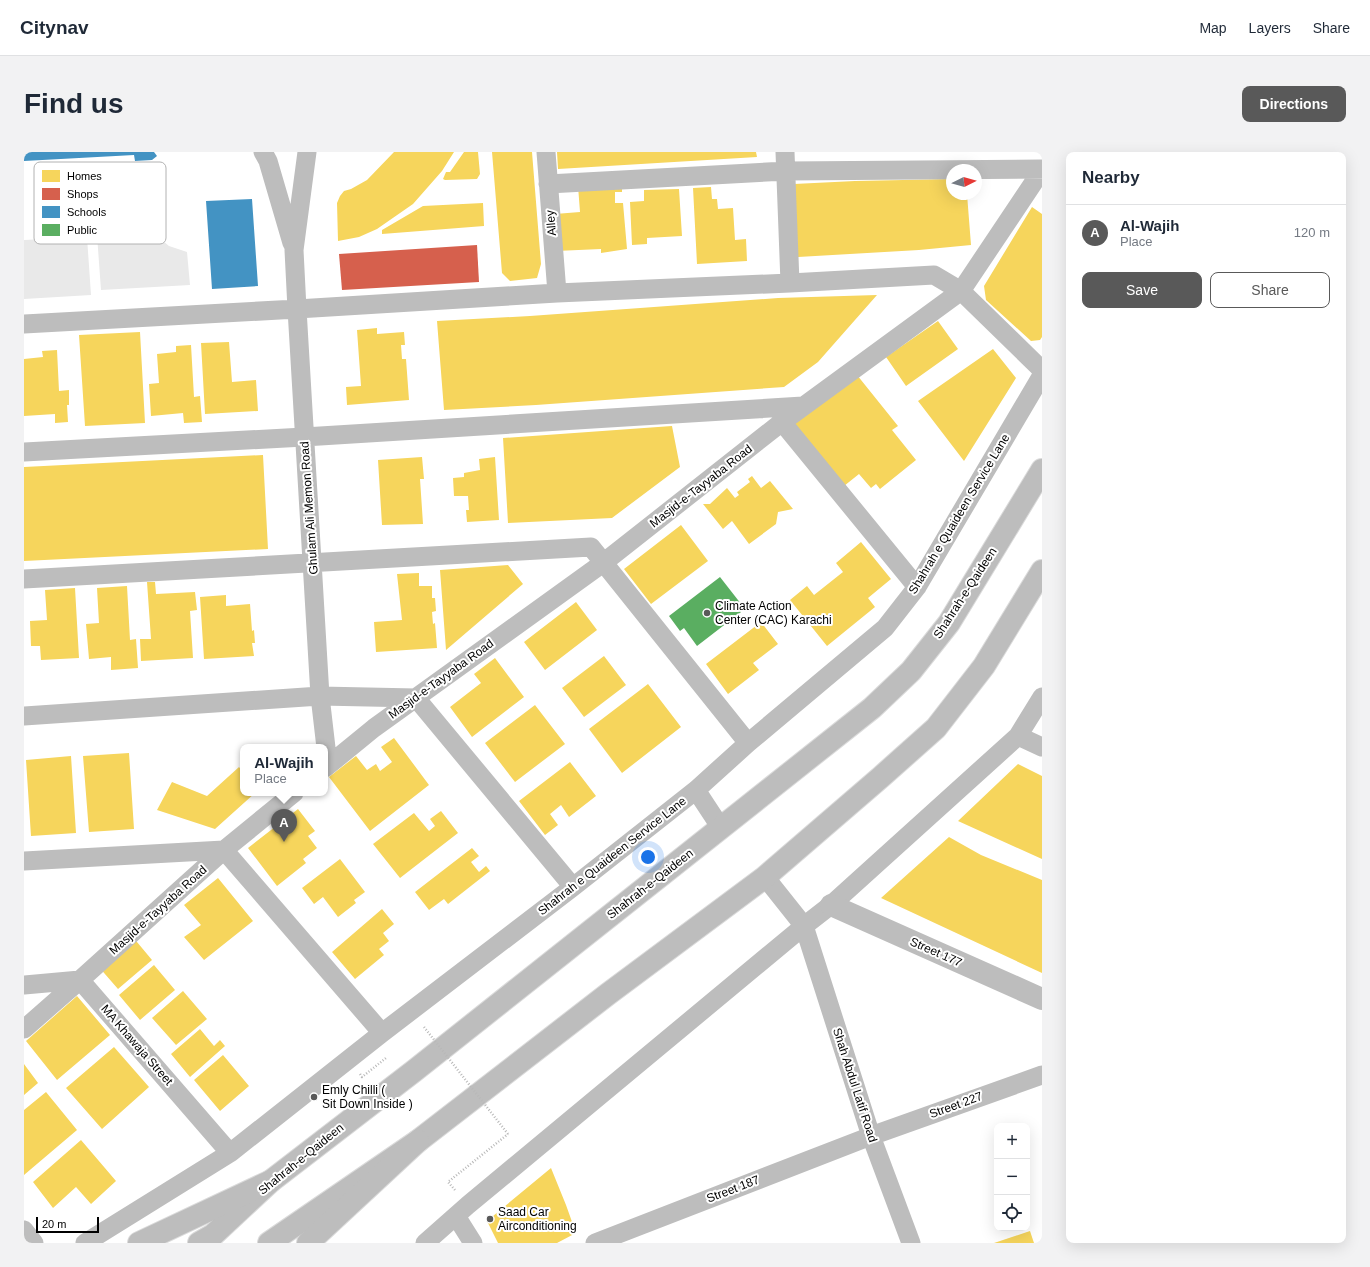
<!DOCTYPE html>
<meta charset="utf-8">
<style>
body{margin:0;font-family:Helvetica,sans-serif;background:#f2f2f3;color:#1f2937}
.controls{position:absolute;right:12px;bottom:12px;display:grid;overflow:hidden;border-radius:8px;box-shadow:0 4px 16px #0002}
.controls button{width:36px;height:36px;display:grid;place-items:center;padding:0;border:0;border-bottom:1px solid #e0e1e3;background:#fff;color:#1f2937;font:20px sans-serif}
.compass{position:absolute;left:922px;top:12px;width:36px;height:36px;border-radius:50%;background:#fff;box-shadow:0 4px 16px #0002;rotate:85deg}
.scale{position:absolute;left:12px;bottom:10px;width:63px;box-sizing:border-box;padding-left:4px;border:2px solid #000;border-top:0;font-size:11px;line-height:14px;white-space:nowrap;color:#000;-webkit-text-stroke:3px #fff;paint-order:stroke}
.you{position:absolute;left:624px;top:705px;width:14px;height:14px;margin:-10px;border:3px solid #fff;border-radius:50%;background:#1a73e8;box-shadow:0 0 0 6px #1a73e833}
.badge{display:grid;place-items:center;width:26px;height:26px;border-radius:50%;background:#595959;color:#fff;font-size:13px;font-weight:700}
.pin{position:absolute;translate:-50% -33px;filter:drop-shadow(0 1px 2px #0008)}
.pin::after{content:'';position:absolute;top:21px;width:14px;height:12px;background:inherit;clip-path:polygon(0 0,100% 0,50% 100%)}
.popup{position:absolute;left:216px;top:592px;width:88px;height:52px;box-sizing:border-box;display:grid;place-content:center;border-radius:8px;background:#fff;filter:drop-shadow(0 1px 3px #0005);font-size:13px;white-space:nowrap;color:#747a83}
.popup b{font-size:15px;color:#1f2937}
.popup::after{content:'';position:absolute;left:50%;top:100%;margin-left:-8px;border:8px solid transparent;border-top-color:#fff}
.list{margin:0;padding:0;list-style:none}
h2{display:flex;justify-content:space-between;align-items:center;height:52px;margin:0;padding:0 16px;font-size:17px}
h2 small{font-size:13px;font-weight:400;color:#747a83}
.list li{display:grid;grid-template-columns:26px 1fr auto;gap:12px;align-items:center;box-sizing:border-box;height:56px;padding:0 16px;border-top:1px solid #e0e1e3}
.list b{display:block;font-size:15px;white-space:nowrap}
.list p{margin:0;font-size:13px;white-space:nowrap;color:#747a83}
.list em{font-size:13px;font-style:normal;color:#747a83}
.actions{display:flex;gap:8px;padding:12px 16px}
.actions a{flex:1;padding:9px 0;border:1px solid #595959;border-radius:8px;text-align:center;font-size:14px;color:#595959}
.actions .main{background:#595959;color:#fff}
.icon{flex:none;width:22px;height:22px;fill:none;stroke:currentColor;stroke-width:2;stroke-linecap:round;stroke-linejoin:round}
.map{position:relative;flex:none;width:1018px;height:1091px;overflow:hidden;border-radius:8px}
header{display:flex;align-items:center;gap:24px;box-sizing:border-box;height:56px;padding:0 20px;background:#fff;border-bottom:1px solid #e0e1e3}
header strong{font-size:19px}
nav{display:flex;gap:22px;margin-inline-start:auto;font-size:14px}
.intro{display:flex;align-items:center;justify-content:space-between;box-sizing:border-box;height:96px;padding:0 24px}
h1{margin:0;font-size:28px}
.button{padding:10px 18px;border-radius:8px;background:#595959;color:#fff;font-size:14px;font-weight:700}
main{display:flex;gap:24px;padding:0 24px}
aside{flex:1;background:#fff;border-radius:8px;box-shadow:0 4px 16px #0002}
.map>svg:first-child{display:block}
.green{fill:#e9e9e9}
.homes{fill:#f6d55c}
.shops{fill:#d6604d}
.schools{fill:#4393c3}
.public{fill:#5aae61}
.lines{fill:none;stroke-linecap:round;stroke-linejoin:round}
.primary-casing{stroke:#dbdbdb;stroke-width:24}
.trunk-casing{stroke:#dbdbdb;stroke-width:24}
.path{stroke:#b8b8b8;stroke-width:2.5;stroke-dasharray:1 2;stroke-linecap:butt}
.minor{stroke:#bdbdbd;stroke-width:19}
.tertiary{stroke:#bdbdbd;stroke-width:22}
.primary{stroke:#bdbdbd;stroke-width:22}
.trunk{stroke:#bdbdbd;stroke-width:22}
.path-bridge{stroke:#b8b8b8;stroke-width:2.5;stroke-dasharray:1 2;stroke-linecap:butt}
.poi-dot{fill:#595959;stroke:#fff;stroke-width:1.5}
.labels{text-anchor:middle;stroke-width:4;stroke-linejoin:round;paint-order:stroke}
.street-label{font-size:12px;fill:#000;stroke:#fff}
.poi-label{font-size:12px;fill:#000;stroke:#fff;text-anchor:start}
.key{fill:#fff;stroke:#b2b2b2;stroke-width:1}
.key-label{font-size:11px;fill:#000}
</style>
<header>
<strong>Citynav</strong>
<nav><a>Map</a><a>Layers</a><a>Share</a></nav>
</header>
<div class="intro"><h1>Find us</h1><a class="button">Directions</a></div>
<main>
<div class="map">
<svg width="1018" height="1091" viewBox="0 0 1018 1091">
<rect width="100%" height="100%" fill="#fff"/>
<!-- green -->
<path class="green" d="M128,80L145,94L163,100L166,133L77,138L73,83Z
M63,85L67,143L0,147V88Z"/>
<!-- homes -->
<path class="homes" d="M370,0H430L418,19L389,52L353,77L335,85L314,89L313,51L316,44L320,39L327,37L343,28Z
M440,0H454L456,22L453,27L421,28L419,27L422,20H426Z
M468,0H508L517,112L513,126L486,129L478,121Z
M533,0H732L733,5L534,17Z
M928,27V42H943L947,93L895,98L774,105L770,32L831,29Z
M598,32V40H591V51H599L603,97L577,101V97L532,99L531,62L556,60L554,34Z
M687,35L688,47H693L694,57L709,56L711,88L722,87L723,109L673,112L669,36Z
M655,37L658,84L623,86V92L608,93L606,50L620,49V38Z
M459,51L460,74L358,82V78L399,54Z
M1008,55L1018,62V185L1016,188L1007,189L962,148L960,134Z
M853,143L794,210L760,235L512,253L420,258L413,169L506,164L754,146Z
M914,169L934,197L882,234L862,205Z
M353,176V182L380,180L381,193H377L378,207H382L385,248L323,253L322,235L337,234L333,178Z
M116,180L121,271L61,274L55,183Z
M205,190L208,230L232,228L234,259L181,262L177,191Z
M167,193L170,245L176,244L178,270L160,271L159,261L127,264L125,232L135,231L133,202L152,200V194Z
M969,197L992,226L940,309L894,249Z
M33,198L35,239L45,238V253H43L44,270L31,271V262L0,264V207L19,205L18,199Z
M829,218L874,274L868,278L892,308L856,337L852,332L847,336L835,322L820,334L766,269Z
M648,274L656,315L588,366L484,371L479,286Z
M239,303L244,397L0,409V315Z
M398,305L400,327H396L399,372L358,373L354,308Z
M471,305L475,368L443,370L442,358H445L444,344H430L429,326L440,325V321L456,318L455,307Z
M728,324L737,336L746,329L769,357L754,360L752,372L725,392L708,369L699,377L679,352H686L703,336L711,346L715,343L713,340L726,330L724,327Z
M657,373L684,409L627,452L600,417Z
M837,390L867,427L844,446L851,455L803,494L766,448L783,434L790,443L819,420L812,411Z
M484,413L499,432L422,498L416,418Z
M395,421V434H408V446H411L412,459L408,460L409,472L411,471L413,496L352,500L350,470L378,468L373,422Z
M123,430H131L132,442L171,440L173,458L166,459L169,506L117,509L116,487H127Z
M103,434L106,488L112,487L114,516L87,518V505L65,507L62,472L75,471L73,436Z
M51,436L55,506L17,508L16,494H7L6,469L23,468L21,438Z
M202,443V454L226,452L228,479L230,478L231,491H228L230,504L180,507L176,445Z
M552,450L573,478L521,518L500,490Z
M737,470L754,492L729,511L735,518L704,542L682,512Z
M580,504L602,533L560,565L538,536Z
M471,506L500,545L448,585L426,555L457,531L450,522Z
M624,532L657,575L598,621L565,577Z
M511,553L541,592L491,630L461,591Z
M370,586L405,633L346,679L305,625L332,604L343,618L352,612L356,619L368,610L357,595Z
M105,601L110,677L65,680L59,604Z
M47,604L52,681L7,684L2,608Z
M546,610L572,644L545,665L537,653L526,662L534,673L521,683L495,649Z
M994,612L1018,624V707L934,669Z
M215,615L219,620V641H231L191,677L133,658L148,630L183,644Z
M274,657L291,679L284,684L293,696L279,707L282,711L253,734L224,696Z
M417,659L434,681L376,726L349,692L390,661L405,679L411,674L406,667Z
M925,685L957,703L1018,728V821L857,746Z
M448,696L455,704L447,710L455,720L462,714L466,719L424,752L420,747L405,758L391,740Z
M316,707L341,740L330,748L332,751L314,765L299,745L290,752L278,736Z
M194,726L229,769L180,808L160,785L177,773L160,753Z
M358,757L370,772L359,781L365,789L355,797L360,803L331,827L308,800Z
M108,784L128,808L94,837L74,814Z
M130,813L151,838L116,868L95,843Z
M159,839L183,867L152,893L128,866Z
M53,844L86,883L33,928L2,889Z
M176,877L190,894L196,888L201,894L166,925L147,902Z
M90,895L125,935L78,977L42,936Z
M199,903L225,934L196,959L170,928Z
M0,912L14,931L0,943Z
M22,940L53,978L0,1023V958Z
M57,988L92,1029L67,1052L52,1035L29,1056L9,1030Z
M527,1016L542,1053L552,1081L533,1091H474L463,1069Z
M1006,1079L1010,1091H970Z"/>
<!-- shops -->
<path class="shops" d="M453,93L455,130L318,138L315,102Z"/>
<!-- schools -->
<path class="schools" d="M0,0H130L133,4L128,8L111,9L110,3L0,9Z
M228,47L234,134L188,137L182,49Z"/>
<!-- public -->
<path class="public" d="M696,425L721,457L673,494L660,476L656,479L645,464Z"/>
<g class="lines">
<defs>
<path id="primary" d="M175,1091L189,1083L247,1029L390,919L848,556L887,519L925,471L1018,318
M245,1091L394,989L584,842L741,725L857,625L912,576L960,514L1018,419"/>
<path id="trunk" d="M115,1091L247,1029
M284,1091L394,989"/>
</defs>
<!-- primary casing -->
<use href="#primary" class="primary-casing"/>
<!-- trunk casing -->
<use href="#trunk" class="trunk-casing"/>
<!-- path -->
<path class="path" d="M336,922L338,925L362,906
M431,1038L424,1030L484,982"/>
<!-- minor -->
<path class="minor" d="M239,0L244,9L268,91
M283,0L270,98L273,157L296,544L304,613
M522,0L533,141
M761,0L766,131
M524,32L762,19L1018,17
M0,172L273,157L533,141L766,131L910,123L937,139L1018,218
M758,270L893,435
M0,300L280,285L779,254
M0,427L567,395L724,591
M0,564L296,544L392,546L549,735
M994,584L1018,595
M301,616L350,576L579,411L758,270L937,139L1018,18
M672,638L697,676
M0,709L200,698L358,881
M741,725L780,774L847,984L887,1091
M0,833L56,828L206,1001
M0,877L56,828L200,698L270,641
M432,1064L449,1091
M0,1078L10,1091
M61,1091L206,1001L358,881L549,735L672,638L724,591L861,476L893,435L1018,223
M401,1091L444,1053L780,774L807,753L994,584L1018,545
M571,1091L847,984L1018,923"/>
<!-- tertiary -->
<path class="tertiary" d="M807,753L1018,847"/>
<!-- primary -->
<use href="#primary" class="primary"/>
<!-- trunk -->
<use href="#trunk" class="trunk"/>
<!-- path-bridge -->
<path class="path-bridge" d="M400,875L484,982"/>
</g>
<!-- markers -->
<g class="poi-dot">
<circle cx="683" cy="461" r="4"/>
<circle cx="290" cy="945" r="4"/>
<circle cx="466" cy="1067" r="4"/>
</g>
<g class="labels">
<!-- street labels -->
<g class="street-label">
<text transform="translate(527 71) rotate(-95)" y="4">Alley</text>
<text transform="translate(677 334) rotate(-38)" y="4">Masjid-e-Tayyaba Road</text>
<text transform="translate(285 356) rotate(-94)" y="4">Ghulam Ali Memon Road</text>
<text transform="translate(935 362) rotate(-59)" y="4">Shahrah e Quaideen Service Lane</text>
<text transform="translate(941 441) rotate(-57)" y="4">Shahrah-e-Qaideen</text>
<text transform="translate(417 527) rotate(-36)" y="4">Masjid-e-Tayyaba Road</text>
<text transform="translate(588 704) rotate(-38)" y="4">Shahrah e Quaideen Service Lane</text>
<text transform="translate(626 732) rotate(-38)" y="4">Shahrah-e-Qaideen</text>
<text transform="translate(134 758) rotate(-42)" y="4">Masjid-e-Tayyaba Road</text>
<text transform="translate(912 800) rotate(24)" y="4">Street 177</text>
<text transform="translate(113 893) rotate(49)" y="4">MA Khawaja Street</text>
<text transform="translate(831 933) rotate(72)" y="4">Shah Abdul Latif Road</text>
<text transform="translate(932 953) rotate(-20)" y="4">Street 227</text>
<text transform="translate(277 1007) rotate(-39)" y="4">Shahrah-e-Qaideen</text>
<text transform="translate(709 1037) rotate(-21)" y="4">Street 187</text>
</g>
<!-- poi labels -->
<g class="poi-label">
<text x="691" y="458">Climate Action<tspan x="691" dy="14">Center (CAC) Karachi</tspan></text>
<text x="298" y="942">Emly Chilli (<tspan x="298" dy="14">Sit Down Inside )</tspan></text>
<text x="474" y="1064">Saad Car<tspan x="474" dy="14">Airconditioning</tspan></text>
</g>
</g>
<!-- legend -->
<rect x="10" y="10" width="132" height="82" rx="6" class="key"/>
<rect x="18" y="18" width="18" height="12" fill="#f6d55c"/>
<rect x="18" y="36" width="18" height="12" fill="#d6604d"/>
<rect x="18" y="54" width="18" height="12" fill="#4393c3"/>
<rect x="18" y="72" width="18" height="12" fill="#5aae61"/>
<g class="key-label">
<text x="43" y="28">Homes</text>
<text x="43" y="46">Shops</text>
<text x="43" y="64">Schools</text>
<text x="43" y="82">Public</text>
</g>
</svg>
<div class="controls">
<button>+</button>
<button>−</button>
<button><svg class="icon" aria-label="locate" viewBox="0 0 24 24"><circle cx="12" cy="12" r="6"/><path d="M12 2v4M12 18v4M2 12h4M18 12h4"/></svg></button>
</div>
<svg class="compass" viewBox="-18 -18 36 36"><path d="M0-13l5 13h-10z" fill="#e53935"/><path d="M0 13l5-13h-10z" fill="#747a83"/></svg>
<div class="scale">20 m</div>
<div class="you"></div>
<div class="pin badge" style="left:260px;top:690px">A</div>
<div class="popup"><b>Al-Wajih</b>Place</div>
</div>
<aside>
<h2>Nearby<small></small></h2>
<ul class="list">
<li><span class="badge">A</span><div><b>Al-Wajih</b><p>Place</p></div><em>120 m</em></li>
</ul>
<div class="actions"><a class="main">Save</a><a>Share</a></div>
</aside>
</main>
